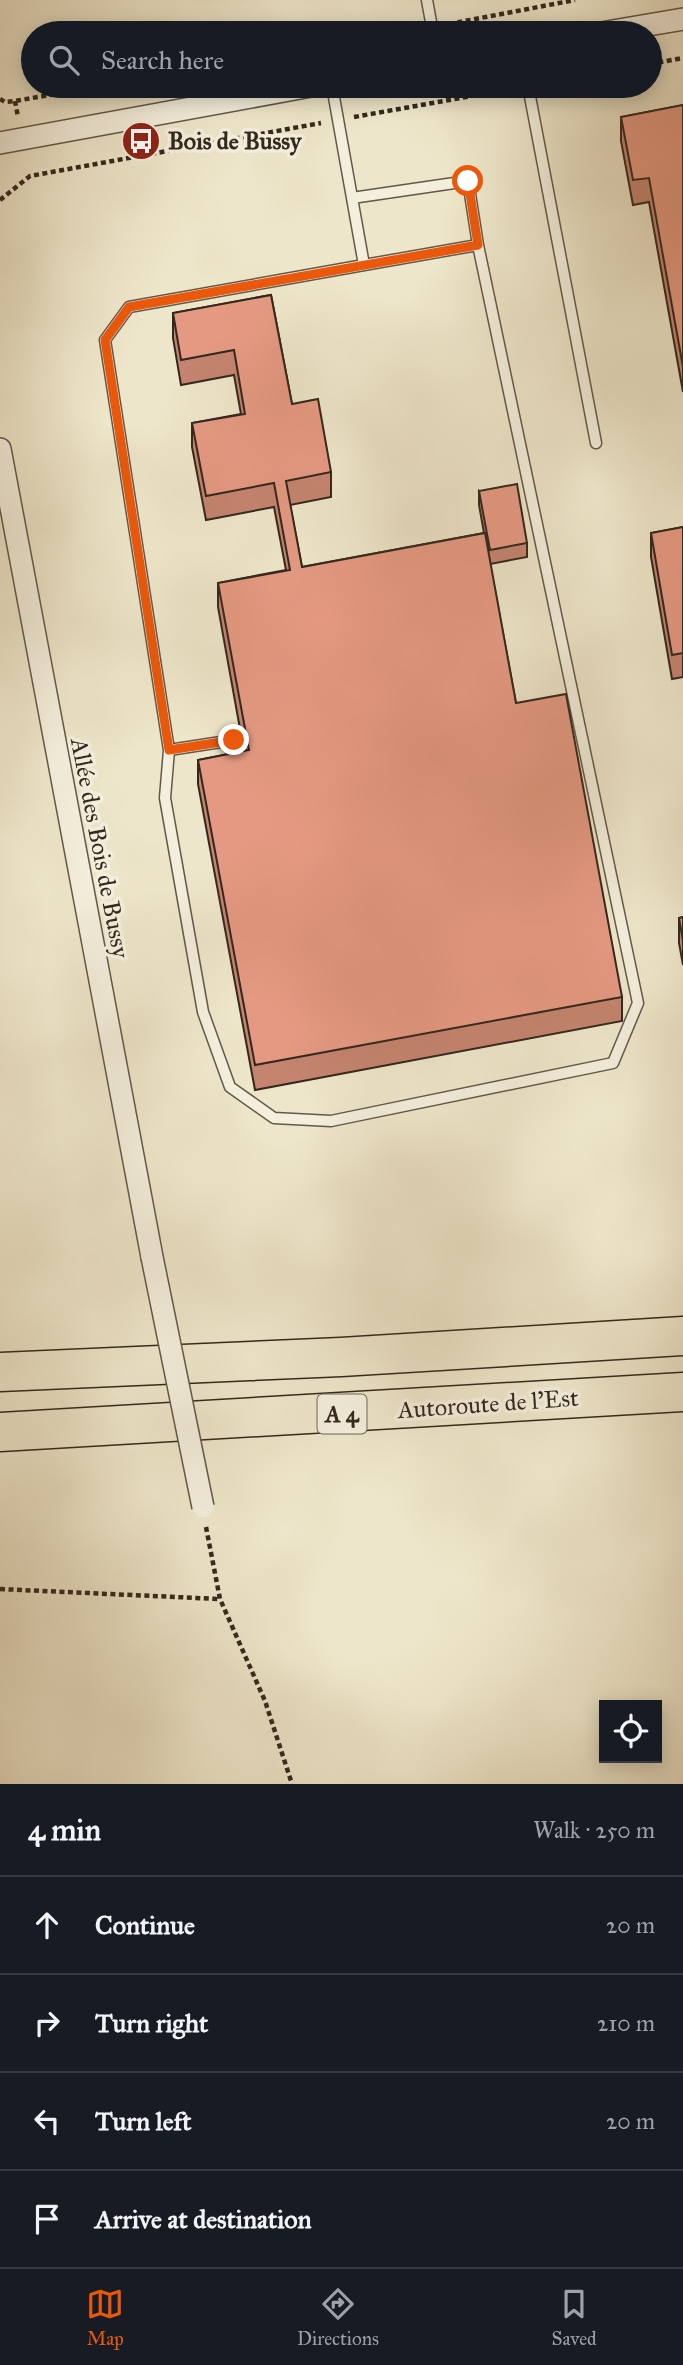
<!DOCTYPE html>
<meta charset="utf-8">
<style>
body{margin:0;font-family:"IM FELL Great Primer",serif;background:#20242c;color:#f1f3f6}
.controls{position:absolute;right:21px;bottom:21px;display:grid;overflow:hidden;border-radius:0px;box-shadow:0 4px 18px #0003}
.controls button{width:63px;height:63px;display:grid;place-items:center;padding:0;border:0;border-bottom:2px solid #363941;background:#171b24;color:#f1f3f6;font:35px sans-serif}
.stop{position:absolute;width:21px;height:21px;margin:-16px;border:5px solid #ea580c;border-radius:50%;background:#fff}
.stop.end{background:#ea580c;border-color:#fff;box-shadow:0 2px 7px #0008}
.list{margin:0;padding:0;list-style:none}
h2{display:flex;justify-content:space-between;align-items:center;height:91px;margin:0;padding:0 28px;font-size:30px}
h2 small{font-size:23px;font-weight:400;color:#9ea1a6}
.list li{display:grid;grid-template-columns:46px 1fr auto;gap:21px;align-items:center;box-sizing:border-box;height:98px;padding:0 28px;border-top:2px solid #363941}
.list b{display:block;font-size:26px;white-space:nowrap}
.list em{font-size:23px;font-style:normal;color:#9ea1a6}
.icon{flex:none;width:38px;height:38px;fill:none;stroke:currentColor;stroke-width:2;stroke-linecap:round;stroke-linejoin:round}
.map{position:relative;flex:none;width:683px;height:1784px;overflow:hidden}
.search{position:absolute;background:#171b24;box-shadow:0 4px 18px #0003;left:21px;right:21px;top:21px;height:77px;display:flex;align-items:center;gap:18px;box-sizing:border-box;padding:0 24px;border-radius:38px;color:#9ea1a6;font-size:26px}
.sheet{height:483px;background:#171b24}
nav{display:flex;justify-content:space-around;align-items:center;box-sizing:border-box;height:98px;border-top:2px solid #363941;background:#171b24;font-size:19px;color:#9ea1a6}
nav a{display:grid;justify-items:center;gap:4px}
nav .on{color:#ea580c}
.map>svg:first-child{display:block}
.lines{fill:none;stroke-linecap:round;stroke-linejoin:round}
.service-casing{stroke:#625848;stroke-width:13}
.minor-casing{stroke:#625848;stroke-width:24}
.motorway-casing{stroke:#33281d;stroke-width:41}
.path{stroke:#33281d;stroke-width:4.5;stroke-dasharray:5 3.5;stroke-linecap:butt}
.service{stroke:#f4efdd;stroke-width:10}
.minor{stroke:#f4efdd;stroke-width:21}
.motorway{stroke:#eee6ca;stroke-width:38}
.minor-bridge-casing{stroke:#625848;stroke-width:24;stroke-linecap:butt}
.minor-bridge{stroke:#f4efdd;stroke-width:21}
.wall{fill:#c58470;stroke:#33281d;stroke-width:2}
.building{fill:#e59982;stroke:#33281d;stroke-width:2}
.route{stroke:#ea580c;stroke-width:9}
.labels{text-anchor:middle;stroke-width:7;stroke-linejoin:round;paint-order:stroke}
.shield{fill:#f4efdd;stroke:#6d6457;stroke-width:2}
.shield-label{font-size:23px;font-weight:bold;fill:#33281d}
.poi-label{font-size:24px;font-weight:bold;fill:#33281d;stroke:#f4efdd;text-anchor:start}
.street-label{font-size:24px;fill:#33281d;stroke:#f4efdd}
</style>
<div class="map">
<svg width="683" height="1784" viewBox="0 0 683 1784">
<rect width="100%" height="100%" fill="#eee6ca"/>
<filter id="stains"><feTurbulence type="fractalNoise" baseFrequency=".00286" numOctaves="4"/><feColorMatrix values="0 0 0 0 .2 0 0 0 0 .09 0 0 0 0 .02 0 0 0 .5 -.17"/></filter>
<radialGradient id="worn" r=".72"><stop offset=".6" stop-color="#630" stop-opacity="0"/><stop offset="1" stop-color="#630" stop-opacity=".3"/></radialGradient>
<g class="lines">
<defs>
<path id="service" d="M427,0L433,33
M528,86L596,443
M352,198L468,181L478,245
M234,740L169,750L105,340L129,307L364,265L332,86
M169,750L165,798L203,1012L230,1087L274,1118L331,1121L613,1063L638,1003L478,245L364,265"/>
<path id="minor" d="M601,33L683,19
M0,143L311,86
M0,449L152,1257"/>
<path id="motorway" d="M0,1372L341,1357L683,1336
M0,1432L683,1392"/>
</defs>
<!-- service casing -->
<use href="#service" class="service-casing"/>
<!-- minor casing -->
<use href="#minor" class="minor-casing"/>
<!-- motorway casing -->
<use href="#motorway" class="motorway-casing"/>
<!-- path -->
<path class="path" d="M449,24L575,0
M394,33L416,29
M650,64L683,58
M0,99L5,102L15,101L101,86
M15,101L18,117
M354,117L511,89
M0,200L30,176L321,123
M206,1527L220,1599L265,1701L292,1784
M0,1589L219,1599"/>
<!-- service -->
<use href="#service" class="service"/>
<!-- minor -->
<use href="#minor" class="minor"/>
<!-- motorway -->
<use href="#motorway" class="motorway"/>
<defs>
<path id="minor-bridge" d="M152,1257L203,1507"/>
</defs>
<!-- minor-bridge casing -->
<use href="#minor-bridge" class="minor-bridge-casing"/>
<!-- minor-bridge -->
<use href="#minor-bridge" class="minor-bridge"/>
</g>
<!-- wall -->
<path class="wall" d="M683,105V392L649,202L633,205L621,141V117Z
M271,295L292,404L331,472V497L290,505L302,567L484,533L479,505V491L527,543V557L490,564L516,703L622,997V1021L255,1090L198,784V760L244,751L218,607V583L286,570L274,507L206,520L192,447V423L241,414L234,375L181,385L173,338V313Z
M683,527V677L672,679L651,557V533Z
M683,917V965L679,943V918Z"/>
<!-- building -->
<path class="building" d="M683,105V367L649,178L633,180L621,117Z
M271,295L292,404L318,399L331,472L286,481L302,567L485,533L516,703L566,694L622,997L255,1065L198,760L249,750L218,583L290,570L274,483L206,496L192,423L245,414L234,350L181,360L173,313Z
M517,484L527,543L490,550L479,491Z
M683,527V653L672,655L651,533Z
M683,917V941L679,918Z"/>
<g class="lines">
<!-- route -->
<path class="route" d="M234,740L169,750L105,340L129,307L478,245L468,181"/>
</g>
<!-- icons -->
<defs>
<symbol id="bus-disc" viewBox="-11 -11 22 22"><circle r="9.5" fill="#8f2418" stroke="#f4efdd"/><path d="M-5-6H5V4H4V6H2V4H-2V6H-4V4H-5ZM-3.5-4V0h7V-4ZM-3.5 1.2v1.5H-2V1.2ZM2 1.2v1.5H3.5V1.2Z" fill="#fff"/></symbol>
</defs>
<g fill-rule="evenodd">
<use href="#bus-disc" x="119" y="119" width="44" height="44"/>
</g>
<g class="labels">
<!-- shield labels -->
<rect class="shield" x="317.5" y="1394.5" width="49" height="39" rx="5"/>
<g class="shield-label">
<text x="342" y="1422">A 4</text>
</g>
<!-- poi labels -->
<g class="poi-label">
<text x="168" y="149">Bois de Bussy</text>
</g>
<!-- street labels -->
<g class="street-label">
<text transform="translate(100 848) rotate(79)" y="8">Allée des Bois de Bussy</text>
<text transform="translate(488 1404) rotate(-4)" y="8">Autoroute de l’Est</text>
</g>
</g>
<rect width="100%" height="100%" filter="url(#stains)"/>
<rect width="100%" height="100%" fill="url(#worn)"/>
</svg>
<div class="controls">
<button><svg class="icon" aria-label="locate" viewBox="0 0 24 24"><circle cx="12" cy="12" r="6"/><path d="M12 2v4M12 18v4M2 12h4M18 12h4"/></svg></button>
</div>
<div class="stop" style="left:468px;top:181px"></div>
<div class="stop end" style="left:234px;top:740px"></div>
<div class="search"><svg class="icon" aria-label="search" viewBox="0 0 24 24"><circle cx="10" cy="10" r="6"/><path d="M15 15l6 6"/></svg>Search here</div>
</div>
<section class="sheet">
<h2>4 min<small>Walk · 250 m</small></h2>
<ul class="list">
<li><svg class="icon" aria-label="ahead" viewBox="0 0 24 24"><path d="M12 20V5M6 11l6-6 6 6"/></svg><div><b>Continue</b></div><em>20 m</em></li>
<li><svg class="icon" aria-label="right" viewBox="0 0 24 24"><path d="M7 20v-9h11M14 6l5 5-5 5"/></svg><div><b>Turn right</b></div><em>210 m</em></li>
<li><svg class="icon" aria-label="left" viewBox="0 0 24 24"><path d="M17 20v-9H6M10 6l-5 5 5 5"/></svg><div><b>Turn left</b></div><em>20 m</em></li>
<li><svg class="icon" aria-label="arrive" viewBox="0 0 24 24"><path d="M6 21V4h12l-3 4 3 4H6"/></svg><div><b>Arrive at destination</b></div></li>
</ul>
</section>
<nav>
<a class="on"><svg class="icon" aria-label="map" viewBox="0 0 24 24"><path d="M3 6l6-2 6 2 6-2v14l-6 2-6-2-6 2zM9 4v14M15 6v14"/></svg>Map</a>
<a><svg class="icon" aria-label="directions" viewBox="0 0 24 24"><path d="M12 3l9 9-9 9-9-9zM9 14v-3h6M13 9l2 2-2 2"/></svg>Directions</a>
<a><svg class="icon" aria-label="saved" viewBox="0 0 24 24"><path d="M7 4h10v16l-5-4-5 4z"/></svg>Saved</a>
</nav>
